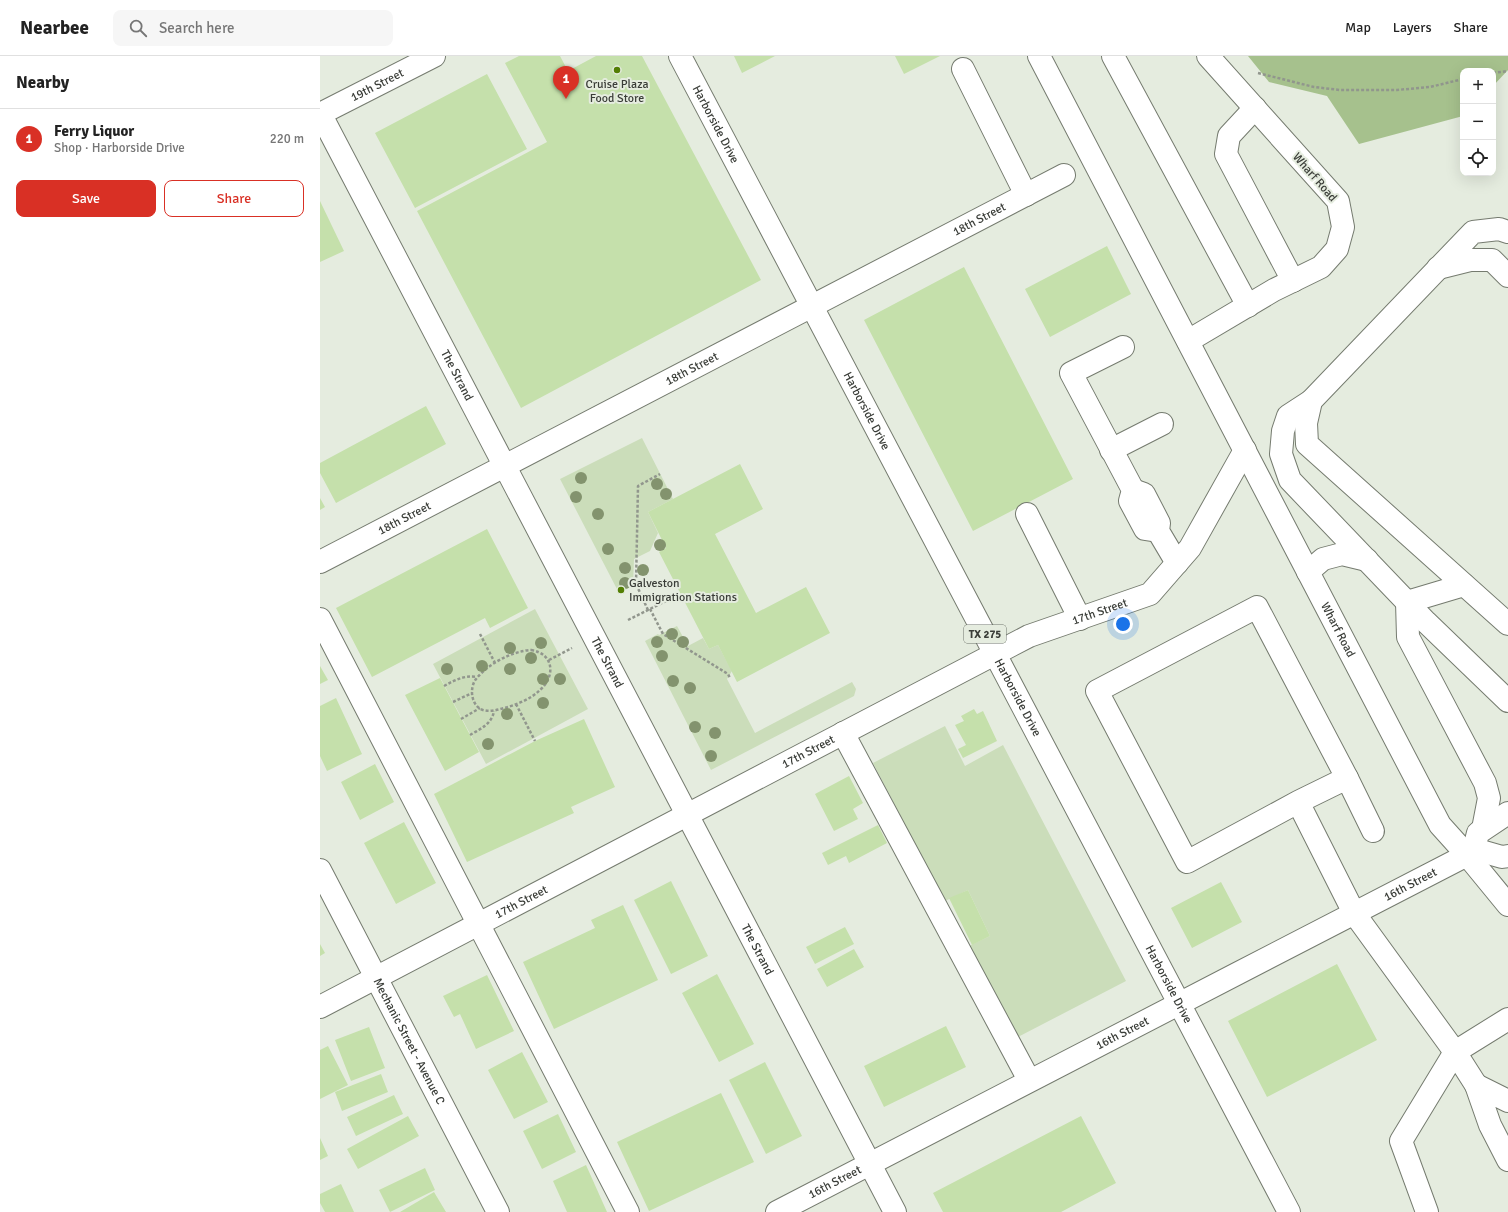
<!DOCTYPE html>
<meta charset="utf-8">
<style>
body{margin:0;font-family:Signika,sans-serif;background:#f6f6f6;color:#222}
.controls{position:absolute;right:12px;top:12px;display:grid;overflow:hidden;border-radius:8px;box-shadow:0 4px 16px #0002}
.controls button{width:36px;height:36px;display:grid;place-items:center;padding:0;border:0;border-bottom:1px solid #e0e0e0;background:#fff;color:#222;font:20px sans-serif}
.you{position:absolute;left:803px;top:568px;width:14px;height:14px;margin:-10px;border:3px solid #fff;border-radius:50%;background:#1a73e8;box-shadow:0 0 0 6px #1a73e833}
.badge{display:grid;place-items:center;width:26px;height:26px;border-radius:50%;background:#d93025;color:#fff;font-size:13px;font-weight:700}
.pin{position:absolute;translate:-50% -33px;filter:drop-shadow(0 1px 2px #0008)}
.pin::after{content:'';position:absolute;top:21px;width:14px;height:12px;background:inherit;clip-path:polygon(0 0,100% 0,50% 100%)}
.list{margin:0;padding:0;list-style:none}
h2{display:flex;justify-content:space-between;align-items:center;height:52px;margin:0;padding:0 16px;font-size:17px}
h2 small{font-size:13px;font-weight:400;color:#767676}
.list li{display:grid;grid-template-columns:26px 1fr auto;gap:12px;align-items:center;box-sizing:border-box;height:60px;padding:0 16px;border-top:1px solid #e0e0e0}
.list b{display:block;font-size:15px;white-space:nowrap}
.list p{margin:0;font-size:13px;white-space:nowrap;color:#767676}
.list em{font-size:13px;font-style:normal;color:#767676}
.actions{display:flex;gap:8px;padding:12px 16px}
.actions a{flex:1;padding:9px 0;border:1px solid #d93025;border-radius:8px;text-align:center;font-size:14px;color:#d93025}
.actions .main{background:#d93025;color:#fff}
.icon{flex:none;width:22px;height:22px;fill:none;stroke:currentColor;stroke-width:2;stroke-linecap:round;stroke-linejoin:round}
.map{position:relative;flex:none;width:1188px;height:1156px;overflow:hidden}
header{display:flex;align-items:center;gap:24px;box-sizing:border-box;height:56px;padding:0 20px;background:#fff;border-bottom:1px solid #e0e0e0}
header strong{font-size:19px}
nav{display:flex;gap:22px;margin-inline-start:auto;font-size:14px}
.search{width:280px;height:36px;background:#f6f6f6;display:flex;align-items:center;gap:10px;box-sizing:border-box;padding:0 14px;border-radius:8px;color:#767676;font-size:15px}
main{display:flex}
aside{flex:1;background:#fff}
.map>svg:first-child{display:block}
.green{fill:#cbddba}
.water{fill:#a6c18d}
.building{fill:#c5e0ab}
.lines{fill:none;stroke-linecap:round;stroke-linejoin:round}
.minor-casing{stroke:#757b6f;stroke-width:24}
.major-casing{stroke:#757b6f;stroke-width:24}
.path{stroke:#91968d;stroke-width:2.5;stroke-dasharray:3 2;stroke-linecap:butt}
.minor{stroke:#fff;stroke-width:22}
.major{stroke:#fff;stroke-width:22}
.tree{fill:#83936e}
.poi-dot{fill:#537f04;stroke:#e5ecdf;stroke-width:1.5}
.labels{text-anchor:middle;stroke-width:4;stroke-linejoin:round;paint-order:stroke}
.shield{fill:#e5ecdf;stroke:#6d726a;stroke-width:1}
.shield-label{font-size:11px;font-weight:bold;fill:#3a3d38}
.poi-label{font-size:12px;fill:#3a3d38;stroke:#e5ecdf}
.street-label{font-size:12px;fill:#3a3d38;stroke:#e5ecdf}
</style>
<header>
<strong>Nearbee</strong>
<div class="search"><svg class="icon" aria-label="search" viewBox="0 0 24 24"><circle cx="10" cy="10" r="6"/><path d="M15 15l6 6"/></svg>Search here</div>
<nav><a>Map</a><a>Layers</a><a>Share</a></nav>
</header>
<main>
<aside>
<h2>Nearby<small></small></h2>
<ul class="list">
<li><span class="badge">1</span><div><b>Ferry Liquor</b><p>Shop · Harborside Drive</p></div><em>220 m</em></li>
</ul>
<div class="actions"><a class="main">Save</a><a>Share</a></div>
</aside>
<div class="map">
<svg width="1188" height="1156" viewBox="0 0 1188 1156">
<rect width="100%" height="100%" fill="#e5ecdf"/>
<!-- green -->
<path class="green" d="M322,382L353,443L328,456L338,477L330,495L314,503L313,530L299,537L240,423Z
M215,553L268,653L166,708L113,608Z
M357,570L368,590L383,582L389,593L398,589L412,615L407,623L435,677L532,626L536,633L534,640L391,714L325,585L338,578L339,579Z
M625,670L645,710L683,689L806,925L696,982L649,890L670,880L648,834L625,845L553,707Z"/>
<!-- water -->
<path class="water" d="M928,0H1188V14L1173,30V15H1143V60L1039,88L1007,40L949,26Z"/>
<!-- building -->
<path class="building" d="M199,0H240L248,15L276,0H322L441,224L201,352L97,155L227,86L185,7Z
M414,0H455L422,17Z
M575,0H620L584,18Z
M167,18L207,93L95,152L55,77Z
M0,145L24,195L0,206Z
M787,190L811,238L730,281L705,233Z
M644,211L753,423L653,475L544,264Z
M106,350L126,388L16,447L0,417V407Z
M420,408L443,453L395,478L436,557L486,531L510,577L417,626L398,589L389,593L339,496L346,492L328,456Z
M0,442L5,451L0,454Z
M167,473L208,552L170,572L165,562L52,621L16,552Z
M0,610L8,624L0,628Z
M120,622L159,696L125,715L85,639Z
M16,642L42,698L7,715L0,700V650Z
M654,653L657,658L663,655L677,685L643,702L638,693L646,689L635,669L644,665L641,660Z
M264,663L295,731L251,751L254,757L147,806L114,738L215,685Z
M55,708L74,746L40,764L21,726Z
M529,720L543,747L533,753L538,763L514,775L495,738Z
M84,766L116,827L76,848L44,787Z
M558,769L567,787L529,807L526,800L508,809L502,797Z
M351,825L388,900L351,918L314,844Z
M901,826L922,866L872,892L851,852Z
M648,834L670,880L652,889L629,842Z
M303,849L338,924L234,973L203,906L275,872L271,864Z
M525,871L534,888L495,908L486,891Z
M0,888L5,897L0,900Z
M534,893L544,911L507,931L497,913Z
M1017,908L1057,984L947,1041L908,965Z
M397,918L434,988L399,1006L362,937Z
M167,919L194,975L156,993L140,958L134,961L123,940Z
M626,970L646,1011L564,1051L544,1010Z
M49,971L65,1012L31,1025L15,984Z
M8,990L28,1029L0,1043V994Z
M202,996L228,1046L194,1063L168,1014Z
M445,1006L482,1080L446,1098L409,1024Z
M61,1018L68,1036L22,1055L15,1036Z
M401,1037L434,1106L329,1155L297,1086Z
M74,1039L83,1058L36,1080L27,1061Z
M238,1058L256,1096L222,1113L203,1075Z
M88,1060L99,1080L38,1113L27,1093Z
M761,1060L796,1127L741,1156H623L613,1137Z
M0,1082L8,1100L0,1104Z
M266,1109L287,1156H247L233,1125Z
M105,1112L115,1134L70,1156L59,1134Z
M21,1128L34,1156H5L0,1147V1138Z
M114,1136L126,1156H80Z"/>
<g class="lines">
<defs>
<g id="minor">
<path id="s1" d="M719,0L1120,769L1147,799L1188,849"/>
<path d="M793,0L928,250"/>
<path d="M643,13L706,139"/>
<path d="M935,52L909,80L906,98L973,225"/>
<path id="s2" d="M0,57L575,1156"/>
<path id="s3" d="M0,58L114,0"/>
<path d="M1188,176L1179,173L1153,176L991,345L986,367L987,388L1188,568"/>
<path d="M1118,212L1150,204H1172L1188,220"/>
<path d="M868,285L954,234L1001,211L1017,193L1023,171L1018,145L888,0"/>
<path d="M803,291L751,317L813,434L810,445L825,473L838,475"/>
<path d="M991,345L968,360L963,375L961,398L970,424L1106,566L1188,645"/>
<path d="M791,394L842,368"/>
<path d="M813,434L824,438L839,467L838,475L857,507"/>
<path d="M707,458L760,563"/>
<path id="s4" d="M0,506L744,119"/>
<path d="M988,516L1003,503L1022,498L1047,504"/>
<path d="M1087,546L1088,581L1165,727L1169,742L1163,773"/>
<path d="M1087,546L1144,529"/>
<path d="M0,563L308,1156"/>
<path d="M523,677L709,1024"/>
<path d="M1027,722L1053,775"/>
<path d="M978,746L1027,722L937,551L777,635L867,806L978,746L1034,857L1135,996L1156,1029"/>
<path d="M1154,793L1182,801L1188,800"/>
<path id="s5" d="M0,814L178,1156"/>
<path id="s6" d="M0,951L709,580L830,538L870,492L925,394"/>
<path d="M1188,1045L1156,1029L1170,1069L1188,1104"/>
<path id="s7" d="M457,1156C687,1036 917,918 1147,799L1154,793L1158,777L1188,757"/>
<path d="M1107,1156L1081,1085L1135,996L1188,963"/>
</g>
<g id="major">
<path id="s8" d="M360,0L969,1156"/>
</g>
</defs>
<!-- minor casing -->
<use href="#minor" class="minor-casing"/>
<!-- major casing -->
<use href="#major" class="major-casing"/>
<!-- path -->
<path class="path" d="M938,17L994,31L1020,34H1077L1110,31L1143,23
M1173,17L1188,15
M330,553L343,578L408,618L410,622
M328,554L316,528L318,430L340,418
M308,564L360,538
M160,578L175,607
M211,594C235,598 235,621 220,634C211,643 196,649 184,652C177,654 170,656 163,654C151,650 149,632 156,623C168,608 192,595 211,594Z
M229,604L252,592
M124,630C135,624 144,619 157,621
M133,646L152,637
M196,648L215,685
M141,663L160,652
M150,679C160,673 172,668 174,655"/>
<!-- minor -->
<use href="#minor" class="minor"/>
<!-- major -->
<use href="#major" class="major"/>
</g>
<!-- trees -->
<g class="tree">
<circle cx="261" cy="422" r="6"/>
<circle cx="337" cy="428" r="6"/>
<circle cx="346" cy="438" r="6"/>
<circle cx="256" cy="441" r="6"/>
<circle cx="278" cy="458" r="6"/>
<circle cx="340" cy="489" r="6"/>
<circle cx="288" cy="493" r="6"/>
<circle cx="305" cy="512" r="6"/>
<circle cx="323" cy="514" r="6"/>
<circle cx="305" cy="527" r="6"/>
<circle cx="352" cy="578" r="6"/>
<circle cx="337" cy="586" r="6"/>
<circle cx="363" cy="586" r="6"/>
<circle cx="221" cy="587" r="6"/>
<circle cx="190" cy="592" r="6"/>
<circle cx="342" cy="600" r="6"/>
<circle cx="211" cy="602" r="6"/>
<circle cx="162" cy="610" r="6"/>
<circle cx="127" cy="613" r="6"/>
<circle cx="190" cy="613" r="6"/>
<circle cx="223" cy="623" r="6"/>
<circle cx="240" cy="623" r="6"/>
<circle cx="353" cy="625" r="6"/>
<circle cx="370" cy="632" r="6"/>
<circle cx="223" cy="647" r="6"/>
<circle cx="187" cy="658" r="6"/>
<circle cx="375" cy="671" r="6"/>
<circle cx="395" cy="677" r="6"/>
<circle cx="168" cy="688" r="6"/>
<circle cx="391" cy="700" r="6"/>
</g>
<!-- markers -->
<g class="poi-dot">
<circle cx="297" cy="14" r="4"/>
<circle cx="301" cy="534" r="4"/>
</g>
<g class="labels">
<!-- shield labels -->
<rect class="shield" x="644" y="569" width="42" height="18" rx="3"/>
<g class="shield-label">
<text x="665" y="582">TX 275</text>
</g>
<!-- poi labels -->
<g class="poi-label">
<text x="297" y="32">Cruise Plaza<tspan x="297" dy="14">Food Store</tspan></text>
<text x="309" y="531" text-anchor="start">Galveston<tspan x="309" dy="14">Immigration Stations</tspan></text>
</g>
<!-- street labels -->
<g class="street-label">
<text dy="4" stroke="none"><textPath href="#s3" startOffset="64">19th Street</textPath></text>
<text dy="4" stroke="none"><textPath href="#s8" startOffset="77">Harborside Drive</textPath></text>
<text transform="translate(995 121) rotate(49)" y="4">Wharf Road</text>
<text dy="4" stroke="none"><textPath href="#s4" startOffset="743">18th Street</textPath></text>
<text dy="4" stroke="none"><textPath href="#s4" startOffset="419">18th Street</textPath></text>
<text dy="4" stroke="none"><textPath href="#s2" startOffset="296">The Strand</textPath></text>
<text dy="4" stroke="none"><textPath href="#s8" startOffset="401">Harborside Drive</textPath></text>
<text dy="4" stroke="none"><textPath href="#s4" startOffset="95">18th Street</textPath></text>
<text dy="4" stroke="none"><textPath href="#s6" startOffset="875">17th Street</textPath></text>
<text dy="4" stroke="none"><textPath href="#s1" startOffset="647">Wharf Road</textPath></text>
<text dy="4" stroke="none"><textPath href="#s2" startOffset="620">The Strand</textPath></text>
<text dy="4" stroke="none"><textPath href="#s8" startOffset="725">Harborside Drive</textPath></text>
<text dy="4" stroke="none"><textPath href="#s6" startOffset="551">17th Street</textPath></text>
<text dy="4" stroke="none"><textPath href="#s7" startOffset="713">16th Street</textPath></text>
<text dy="4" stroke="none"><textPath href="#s6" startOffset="227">17th Street</textPath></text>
<text dy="4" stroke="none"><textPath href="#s2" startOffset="944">The Strand</textPath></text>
<text dy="4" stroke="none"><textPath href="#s8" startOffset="1049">Harborside Drive</textPath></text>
<text dy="4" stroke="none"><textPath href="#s7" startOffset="389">16th Street</textPath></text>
<text dy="4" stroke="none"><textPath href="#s5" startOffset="193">Mechanic Street - Avenue C</textPath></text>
<text dy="4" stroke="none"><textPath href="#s7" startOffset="65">16th Street</textPath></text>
</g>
</g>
</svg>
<div class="controls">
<button>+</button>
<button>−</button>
<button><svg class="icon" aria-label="locate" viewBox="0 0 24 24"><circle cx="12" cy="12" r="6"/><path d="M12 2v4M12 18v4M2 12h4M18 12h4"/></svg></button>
</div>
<div class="you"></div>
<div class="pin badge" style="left:246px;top:43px">1</div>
</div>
</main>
